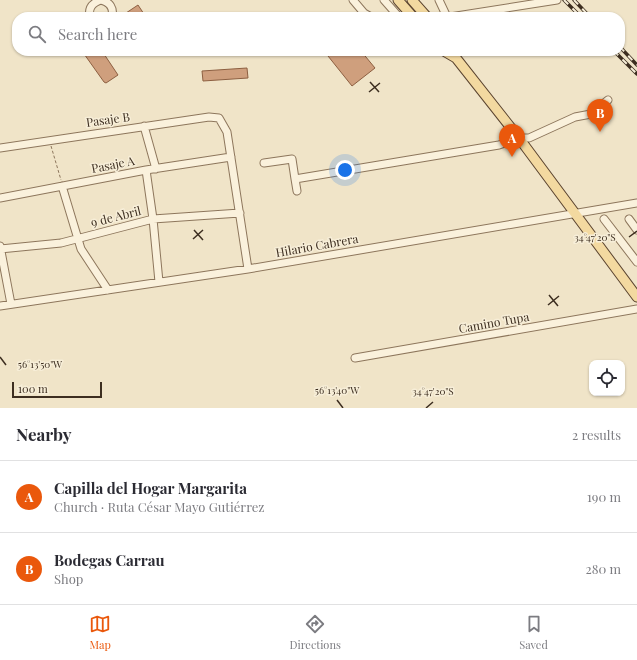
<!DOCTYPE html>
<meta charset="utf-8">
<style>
body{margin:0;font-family:"Playfair Display",serif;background:#f7f7f7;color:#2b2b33}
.controls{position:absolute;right:12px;bottom:12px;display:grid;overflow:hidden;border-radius:8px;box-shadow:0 1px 3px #0004}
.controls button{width:36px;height:36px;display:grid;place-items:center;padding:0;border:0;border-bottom:1px solid #e1e1e2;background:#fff;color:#2b2b33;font:20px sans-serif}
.scale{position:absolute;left:12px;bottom:10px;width:90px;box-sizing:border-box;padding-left:4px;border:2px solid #3d2e20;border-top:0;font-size:11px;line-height:14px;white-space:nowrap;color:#3d2e20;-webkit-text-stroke:3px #f7eed8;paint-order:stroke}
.you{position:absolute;left:345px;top:170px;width:14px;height:14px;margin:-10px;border:3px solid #fff;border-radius:50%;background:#1a73e8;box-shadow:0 0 0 6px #1a73e833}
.badge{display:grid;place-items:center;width:26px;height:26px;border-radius:50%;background:#ea580c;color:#fff;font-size:13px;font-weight:700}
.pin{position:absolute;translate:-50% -33px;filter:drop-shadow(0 1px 2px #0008)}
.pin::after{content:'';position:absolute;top:21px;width:14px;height:12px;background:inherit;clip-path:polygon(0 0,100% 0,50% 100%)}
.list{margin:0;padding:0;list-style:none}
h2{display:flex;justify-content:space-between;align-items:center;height:52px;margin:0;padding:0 16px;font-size:17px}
h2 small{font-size:13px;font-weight:400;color:#7c7c81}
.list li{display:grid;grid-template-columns:26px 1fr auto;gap:12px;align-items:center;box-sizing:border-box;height:72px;padding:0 16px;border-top:1px solid #e1e1e2}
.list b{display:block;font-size:15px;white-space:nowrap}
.list p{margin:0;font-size:13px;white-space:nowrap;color:#7c7c81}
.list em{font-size:13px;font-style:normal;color:#7c7c81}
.icon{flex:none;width:22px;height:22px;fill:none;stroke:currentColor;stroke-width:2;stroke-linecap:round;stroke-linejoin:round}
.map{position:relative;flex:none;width:637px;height:408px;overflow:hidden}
.search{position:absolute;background:#fff;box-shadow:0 1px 3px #0004;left:12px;right:12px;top:12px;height:44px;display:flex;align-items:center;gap:10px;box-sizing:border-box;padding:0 14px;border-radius:16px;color:#7c7c81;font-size:15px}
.sheet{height:196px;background:#fff}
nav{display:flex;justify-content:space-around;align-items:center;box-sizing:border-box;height:56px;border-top:1px solid #e1e1e2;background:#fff;font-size:11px;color:#7c7c81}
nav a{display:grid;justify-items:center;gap:2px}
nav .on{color:#ea580c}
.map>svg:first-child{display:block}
.building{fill:#cf9f7d;stroke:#8d5f41}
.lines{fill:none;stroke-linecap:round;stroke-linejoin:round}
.minor-casing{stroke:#8d765c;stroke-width:9}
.major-casing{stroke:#5b4430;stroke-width:11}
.path{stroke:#8d765c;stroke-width:1;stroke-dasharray:3 2;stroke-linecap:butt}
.minor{stroke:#faf1dc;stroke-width:7}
.major{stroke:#f3d9a0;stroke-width:9}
.rail-casing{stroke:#3d2e20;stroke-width:3.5}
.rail{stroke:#f7eed8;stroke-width:2;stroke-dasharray:6;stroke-linecap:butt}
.ticks{fill:none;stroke:#3d2e20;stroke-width:1.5}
.labels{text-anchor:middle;stroke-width:3;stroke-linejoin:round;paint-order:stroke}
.street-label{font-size:12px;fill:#3d2e20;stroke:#f7eed8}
.ticks-label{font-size:10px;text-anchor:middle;fill:#3d2e20;stroke:#f7eed8;stroke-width:3;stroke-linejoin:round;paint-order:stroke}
</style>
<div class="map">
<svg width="637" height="408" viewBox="0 0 637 408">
<rect width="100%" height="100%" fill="#f0e4c8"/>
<!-- building -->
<path class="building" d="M138,5L146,17H120Z
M82,51H102L118,75L106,83L104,82Z
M324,51H361L375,68L352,86Z
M247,68L248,78L203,81L202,71Z"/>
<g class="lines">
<defs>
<path id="minor" d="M353,0L364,13L371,17
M384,0L399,17
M439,0L447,17
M90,17C88,8 92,3 101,0C110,2 114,8 112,17
M450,17L557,0
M144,126L156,169
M0,148L209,117L219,118L227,132L248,269
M264,163L292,159L295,179
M146,170L153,219L159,282
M62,186L81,249L108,290
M297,191L295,179L499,145L519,138H529L575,117L591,114L608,100
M0,198L146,170L231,157
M604,219L637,262
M629,219L637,230
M0,246L11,304
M0,249L61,243L153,219L240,213
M0,306L248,269L637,203
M355,358L637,309"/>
<path id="major" d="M398,0L413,17
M412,0L427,17
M444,51L456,58
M453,51L456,58L519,138L637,297"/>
</defs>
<!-- minor casing -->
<use href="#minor" class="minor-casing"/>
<!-- major casing -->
<use href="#major" class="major-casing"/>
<!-- path -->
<path class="path" d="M51,146L61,180"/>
<!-- minor -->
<use href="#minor" class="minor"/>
<!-- major -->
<use href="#major" class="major"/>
<defs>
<path id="rail" d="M564,0L581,17
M574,0L590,17
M620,47L637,65
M614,51L637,74"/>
</defs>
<!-- rail casing -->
<use href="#rail" class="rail-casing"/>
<!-- rail -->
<use href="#rail" class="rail"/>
</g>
<!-- ticks -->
<path class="ticks" d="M370,82L379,92M369,92L380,83M194,230L203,240M629,237L637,231M193,239L203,230M549,295L558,306M548,305L559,296M0,357L6,365M337,400L343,408M426,408L433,402"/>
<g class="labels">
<!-- street labels -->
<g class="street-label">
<text transform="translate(108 120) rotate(-8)" y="4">Pasaje B</text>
<text transform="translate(113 165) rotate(-11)" y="4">Pasaje A</text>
<text transform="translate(116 217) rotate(-14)" y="4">9 de Abril</text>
<text transform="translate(317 246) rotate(-10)" y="4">Hilario Cabrera</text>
<text transform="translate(494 323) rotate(-10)" y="4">Camino Tupa</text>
</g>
</g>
<g class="ticks-label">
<text x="595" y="241">34°47'20"S</text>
<text x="40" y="368">56°13'50"W</text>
<text x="337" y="394">56°13'40"W</text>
<text x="433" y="395">34°47'20"S</text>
</g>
</svg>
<div class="controls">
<button><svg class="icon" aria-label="locate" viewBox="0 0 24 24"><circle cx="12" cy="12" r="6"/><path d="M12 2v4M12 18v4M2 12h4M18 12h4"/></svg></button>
</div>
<div class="scale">100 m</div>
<div class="you"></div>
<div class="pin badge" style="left:512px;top:157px">A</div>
<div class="pin badge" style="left:600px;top:132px">B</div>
<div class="search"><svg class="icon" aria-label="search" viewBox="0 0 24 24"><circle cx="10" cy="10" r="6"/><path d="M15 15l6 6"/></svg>Search here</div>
</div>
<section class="sheet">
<h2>Nearby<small>2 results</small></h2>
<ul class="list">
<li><span class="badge">A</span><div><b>Capilla del Hogar Margarita</b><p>Church · Ruta César Mayo Gutiérrez</p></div><em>190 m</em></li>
<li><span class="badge">B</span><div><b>Bodegas Carrau</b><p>Shop</p></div><em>280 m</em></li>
</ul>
</section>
<nav>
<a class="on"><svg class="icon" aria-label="map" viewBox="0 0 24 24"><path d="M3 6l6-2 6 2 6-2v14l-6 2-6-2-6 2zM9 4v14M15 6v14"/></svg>Map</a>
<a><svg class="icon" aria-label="directions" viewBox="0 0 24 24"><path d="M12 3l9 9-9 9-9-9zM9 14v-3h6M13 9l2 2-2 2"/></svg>Directions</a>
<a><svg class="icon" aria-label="saved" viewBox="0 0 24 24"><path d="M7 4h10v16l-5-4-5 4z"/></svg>Saved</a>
</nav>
